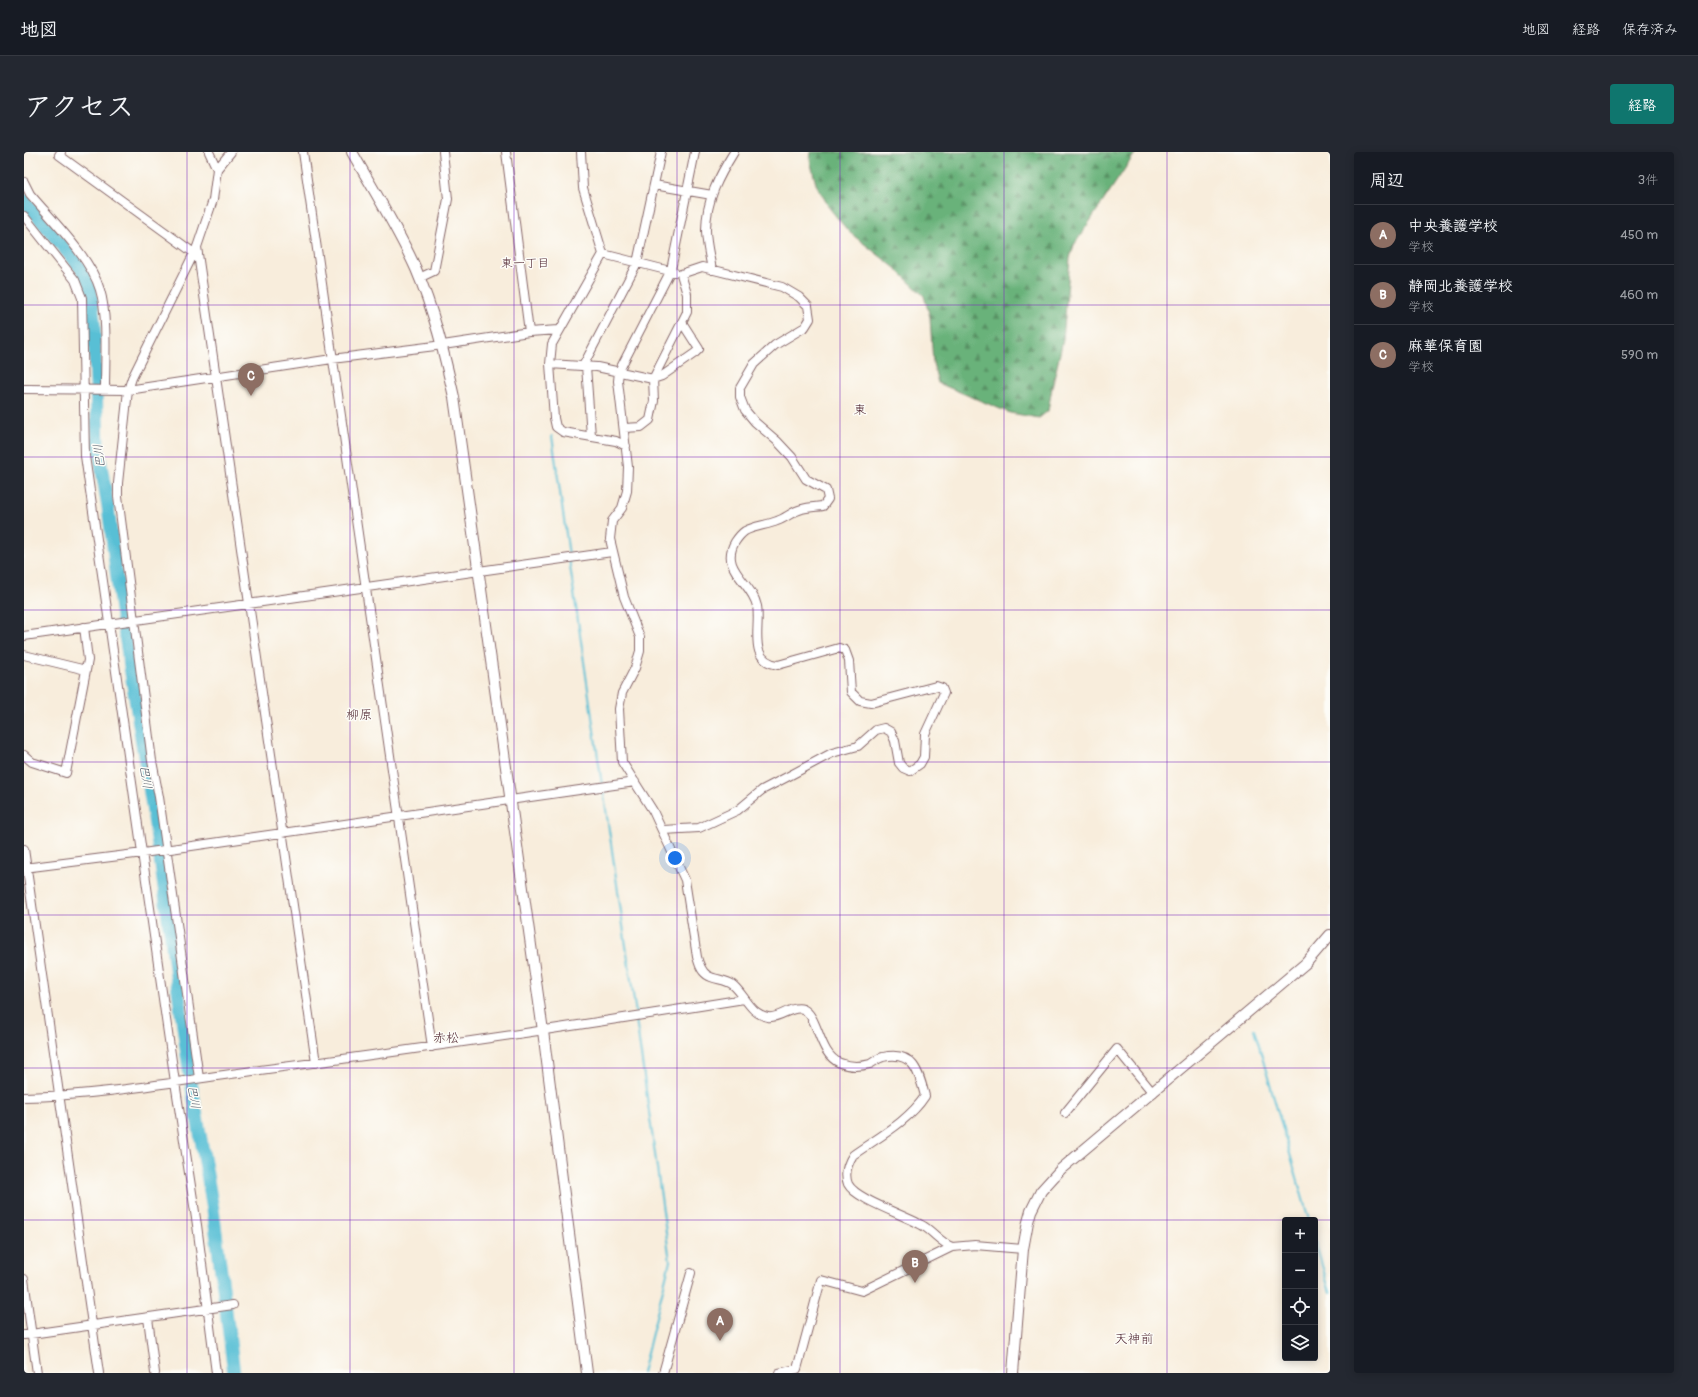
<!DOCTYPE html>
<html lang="ja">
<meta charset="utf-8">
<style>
body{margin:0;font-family:Pangolin,"Klee One",sans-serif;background:#242831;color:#f1f3f6}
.controls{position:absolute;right:12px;bottom:12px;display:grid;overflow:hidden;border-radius:4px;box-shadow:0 2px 10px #0003}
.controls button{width:36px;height:36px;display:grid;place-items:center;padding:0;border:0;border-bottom:1px solid #363941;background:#171b24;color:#f1f3f6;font:20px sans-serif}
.you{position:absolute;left:651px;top:706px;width:14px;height:14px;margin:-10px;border:3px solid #fff;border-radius:50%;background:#1a73e8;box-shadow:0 0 0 6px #1a73e833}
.badge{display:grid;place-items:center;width:26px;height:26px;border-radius:50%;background:#0f766e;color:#fff;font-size:13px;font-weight:700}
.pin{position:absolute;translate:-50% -33px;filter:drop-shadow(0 1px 2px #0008)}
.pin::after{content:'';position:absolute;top:21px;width:14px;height:12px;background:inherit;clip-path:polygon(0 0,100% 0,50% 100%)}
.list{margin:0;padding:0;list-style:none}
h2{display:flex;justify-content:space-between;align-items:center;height:52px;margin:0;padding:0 16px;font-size:17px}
h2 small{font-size:13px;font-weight:400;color:#9ea1a6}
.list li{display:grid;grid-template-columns:26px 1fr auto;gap:12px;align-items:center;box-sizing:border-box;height:60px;padding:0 16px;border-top:1px solid #363941}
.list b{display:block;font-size:15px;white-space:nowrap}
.list p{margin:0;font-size:13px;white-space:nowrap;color:#9ea1a6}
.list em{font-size:13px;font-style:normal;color:#9ea1a6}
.icon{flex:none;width:22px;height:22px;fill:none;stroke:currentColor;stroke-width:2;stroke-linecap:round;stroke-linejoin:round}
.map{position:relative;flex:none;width:1306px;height:1221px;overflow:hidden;border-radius:4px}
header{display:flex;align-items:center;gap:24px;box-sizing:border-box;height:56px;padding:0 20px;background:#171b24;border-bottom:1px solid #363941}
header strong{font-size:19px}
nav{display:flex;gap:22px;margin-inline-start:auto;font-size:14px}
.intro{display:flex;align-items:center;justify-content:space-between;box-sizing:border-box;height:96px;padding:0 24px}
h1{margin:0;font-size:28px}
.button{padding:10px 18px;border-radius:4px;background:#0f766e;color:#fff;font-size:14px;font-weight:700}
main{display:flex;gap:24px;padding:0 24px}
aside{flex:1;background:#171b24;border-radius:4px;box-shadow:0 2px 10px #0003}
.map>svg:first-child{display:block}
.forest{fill:url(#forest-firs);stroke:#5a6852}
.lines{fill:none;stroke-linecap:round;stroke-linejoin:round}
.stream{stroke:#58bfd5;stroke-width:2}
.river{stroke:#58bfd5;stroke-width:13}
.minor-casing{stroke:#876769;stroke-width:10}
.tertiary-casing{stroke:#876769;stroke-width:12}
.minor{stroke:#fff;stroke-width:8}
.tertiary{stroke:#fff;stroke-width:10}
.grid{fill:none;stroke:#7b2cbf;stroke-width:1;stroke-opacity:0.55}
.labels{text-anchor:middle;stroke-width:3;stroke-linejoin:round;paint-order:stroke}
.neighbourhood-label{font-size:12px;fill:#4a1f2b;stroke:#fdfcf7}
.water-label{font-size:12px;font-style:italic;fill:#4f5766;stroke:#fdfcf7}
.quarter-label{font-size:13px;fill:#4a1f2b;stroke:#fdfcf7}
</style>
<header>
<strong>地図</strong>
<nav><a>地図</a><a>経路</a><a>保存済み</a></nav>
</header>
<div class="intro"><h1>アクセス</h1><a class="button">経路</a></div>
<main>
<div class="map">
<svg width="1306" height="1221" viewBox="0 0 1306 1221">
<defs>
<pattern id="forest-firs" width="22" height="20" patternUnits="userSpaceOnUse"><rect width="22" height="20" fill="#69b27a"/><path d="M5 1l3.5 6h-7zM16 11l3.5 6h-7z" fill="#589064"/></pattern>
</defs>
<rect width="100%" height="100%" fill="#fdfcf7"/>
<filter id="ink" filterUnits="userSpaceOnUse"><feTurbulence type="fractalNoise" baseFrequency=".025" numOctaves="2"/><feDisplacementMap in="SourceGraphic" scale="8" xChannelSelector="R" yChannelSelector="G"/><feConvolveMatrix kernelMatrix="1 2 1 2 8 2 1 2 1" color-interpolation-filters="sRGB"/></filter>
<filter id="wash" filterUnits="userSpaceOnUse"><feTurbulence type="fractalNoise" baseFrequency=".012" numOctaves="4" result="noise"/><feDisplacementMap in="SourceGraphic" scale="16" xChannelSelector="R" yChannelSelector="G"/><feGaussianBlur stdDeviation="0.9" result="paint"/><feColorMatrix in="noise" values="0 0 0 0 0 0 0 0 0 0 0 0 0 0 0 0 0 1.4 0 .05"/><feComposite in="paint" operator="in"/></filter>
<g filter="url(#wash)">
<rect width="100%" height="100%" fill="#f8eddc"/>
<!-- forest -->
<path class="forest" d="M787,0H1112L1050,93L1046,106L1039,188L1028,236L1024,259L1015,266L986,261L914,231L909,211L906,165L900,144L871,116L825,80L806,57L792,32L786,8Z"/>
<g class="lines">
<!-- stream -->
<path class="stream" d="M528,284L545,403
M545,407L578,633
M579,637L612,862
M612,867L646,1109L618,1221
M1230,877L1285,1068
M1291,1089L1306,1141"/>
<!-- river -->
<path class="river" d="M0,48L57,117L67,138L70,169L74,295L84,355L97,458L134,692L165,918L189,1057L210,1221"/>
</g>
</g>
<g filter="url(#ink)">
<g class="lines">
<defs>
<path id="minor" d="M37,0L35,3L170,101
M279,0L408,895
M482,0L505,180
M557,0L559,36L579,102L528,192L526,212L530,266L532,275L539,280L592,289L602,294
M671,0L647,118L595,219L594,229L604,315L603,339L598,356L588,369L586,387L600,445L616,485V499L611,516L598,541L595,557L598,610L629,659L661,728L673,805C675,812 677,819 683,823C690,828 702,827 709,833C721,843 726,862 744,865C756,867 767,853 779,857C795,864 794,902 816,911C826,915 835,915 846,912C850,910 854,906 859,905C889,898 895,920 901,944C885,969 853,986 829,1003C824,1011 820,1022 824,1032C832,1048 884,1064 901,1075C911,1082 918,1091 928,1095
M193,17L207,0
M0,30L6,42C28,68 67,106 76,138C84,163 81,210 81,238
M630,33L688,43
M0,64L51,128L58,146L61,304L151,930L173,1073L192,1221
M173,95L292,911
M579,102L650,120
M688,118C686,105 682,91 682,78C682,48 695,24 710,0
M395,126L410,119L424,47L419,0
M526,212L573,215L629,227L663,160V142L657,122L678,115L758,135L775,145L784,154L786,167L781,175L751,193L730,212L716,236V245L721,258L731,270L753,289L768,305L782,327L802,338L804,347L799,354C792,355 785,355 778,357C769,359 762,366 753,369C744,373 730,374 721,379C718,381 713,387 711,390C695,417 728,430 733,454C737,475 723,509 754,513L815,496L821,498L825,509L827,540L836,549L847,551L912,534L918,536L920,541L901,582L900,605L896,612L886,619L879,616L875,611L871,589L867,580L860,576L852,578L834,594L808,601L763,625L738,638L714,658L675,676L639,678
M559,214L613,111L637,0
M562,214L567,284
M0,237L104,238L308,207L419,193L505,180L534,178
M600,276L617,275L626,268L630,249L629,227L638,224L671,201L675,197L659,172
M0,484L588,400
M0,503L62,518
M0,603L8,610L42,621L64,508L60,475
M0,697L75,1221
M0,716L119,701L611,630
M175,926L135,645L128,609L94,344V331L104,238L108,226L173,95L189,48L193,17L185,0
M0,945C79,944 158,928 236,918C398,897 559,873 720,847
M1041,961L1093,897L1129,941
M0,1127L13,1221
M124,1166L131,1221
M0,1183L209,1153
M639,1221L667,1121
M755,1221L773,1217L797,1128L838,1139L928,1095L951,1093L999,1097"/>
<path id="tertiary" d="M328,0C350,39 374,77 392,117C410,159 420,201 430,245L519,879L563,1221
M989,1221L999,1097L1004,1070L1007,1059L1017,1039L1037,1017L1263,827L1282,811L1306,783"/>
</defs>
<!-- minor casing -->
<use href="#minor" class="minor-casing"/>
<!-- tertiary casing -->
<use href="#tertiary" class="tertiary-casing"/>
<!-- minor -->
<use href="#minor" class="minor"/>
<!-- tertiary -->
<use href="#tertiary" class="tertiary"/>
</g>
</g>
<!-- grid -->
<path class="grid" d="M163,0V1221M326,0V1221M490,0V1221M653,0V1221M816,0V1221M980,0V1221M1143,0V1221M0,153H1306M0,305H1306M0,458H1306M0,610H1306M0,763H1306M0,916H1306M0,1068H1261M1291,1068H1306"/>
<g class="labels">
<!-- neighbourhood labels -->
<g class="neighbourhood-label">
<text x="501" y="115">東一丁目</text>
</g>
<!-- water labels -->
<g class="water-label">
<text transform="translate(75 304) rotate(-97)" y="4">巴川</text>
<text transform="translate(122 625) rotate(82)" y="4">巴川</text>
<text transform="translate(170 945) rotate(80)" y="4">巴川</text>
</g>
<!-- quarter labels -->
<g class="quarter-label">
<text x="836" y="262">東</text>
<text x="335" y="567">柳原</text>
<text x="422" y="890">赤松</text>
<text x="1110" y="1191">天神前</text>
</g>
</g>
</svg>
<div class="controls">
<button>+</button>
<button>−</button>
<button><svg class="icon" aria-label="locate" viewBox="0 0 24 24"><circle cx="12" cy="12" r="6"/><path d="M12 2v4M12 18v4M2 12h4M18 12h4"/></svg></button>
<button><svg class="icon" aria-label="layers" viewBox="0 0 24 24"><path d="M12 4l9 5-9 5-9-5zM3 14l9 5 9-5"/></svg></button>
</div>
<div class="you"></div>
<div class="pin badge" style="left:696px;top:1189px;background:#8d6e63">A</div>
<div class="pin badge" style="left:891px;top:1131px;background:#8d6e63">B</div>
<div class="pin badge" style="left:227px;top:244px;background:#8d6e63">C</div>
</div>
<aside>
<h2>周辺<small>3件</small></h2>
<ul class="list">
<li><span class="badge" style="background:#8d6e63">A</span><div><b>中央養護学校</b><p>学校</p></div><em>450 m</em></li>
<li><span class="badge" style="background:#8d6e63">B</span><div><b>静岡北養護学校</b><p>学校</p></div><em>460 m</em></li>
<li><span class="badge" style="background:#8d6e63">C</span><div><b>麻華保育園</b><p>学校</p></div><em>590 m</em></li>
</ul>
</aside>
</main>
